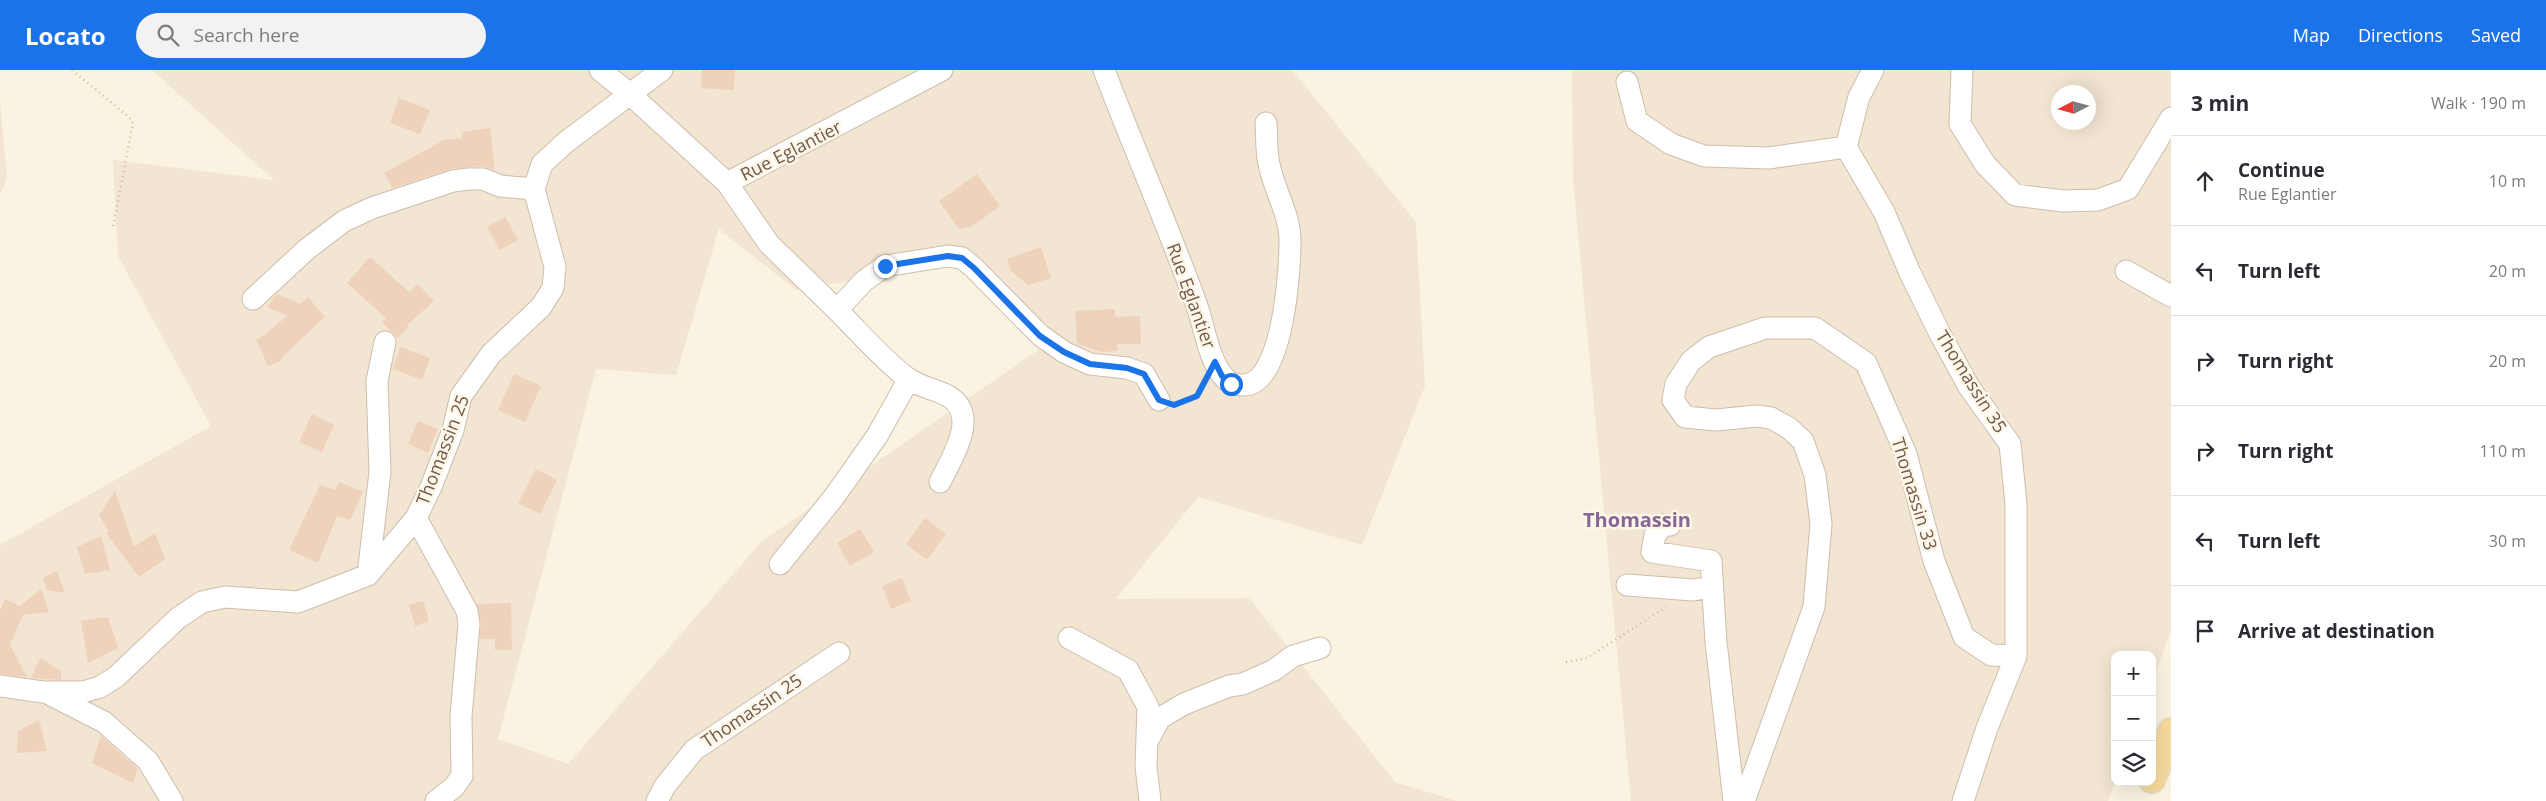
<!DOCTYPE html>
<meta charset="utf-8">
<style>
body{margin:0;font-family:"Open Sans",sans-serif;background:#f2f2f3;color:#2b2b33}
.controls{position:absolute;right:15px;bottom:15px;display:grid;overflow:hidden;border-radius:10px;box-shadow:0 5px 20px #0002}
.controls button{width:45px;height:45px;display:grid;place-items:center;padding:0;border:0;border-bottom:1px solid #e1e1e2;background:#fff;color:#2b2b33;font:25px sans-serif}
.compass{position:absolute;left:2051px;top:15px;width:45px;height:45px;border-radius:50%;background:#fff;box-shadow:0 5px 20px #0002;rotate:264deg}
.stop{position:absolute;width:15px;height:15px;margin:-11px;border:4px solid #1a73e8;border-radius:50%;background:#fff}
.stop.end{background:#1a73e8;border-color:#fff;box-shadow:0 1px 5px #0008}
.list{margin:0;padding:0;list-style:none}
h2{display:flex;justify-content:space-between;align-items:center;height:65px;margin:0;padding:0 20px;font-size:21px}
h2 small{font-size:16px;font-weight:400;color:#7c7c81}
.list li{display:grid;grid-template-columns:32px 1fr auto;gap:15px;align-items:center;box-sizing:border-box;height:90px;padding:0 20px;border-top:1px solid #e1e1e2}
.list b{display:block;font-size:19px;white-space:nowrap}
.list p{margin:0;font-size:16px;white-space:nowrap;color:#7c7c81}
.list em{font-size:16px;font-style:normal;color:#7c7c81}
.icon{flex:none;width:28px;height:28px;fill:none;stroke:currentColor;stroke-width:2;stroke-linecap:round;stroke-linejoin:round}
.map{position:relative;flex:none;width:2171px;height:731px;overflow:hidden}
header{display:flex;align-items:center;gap:30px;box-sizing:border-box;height:70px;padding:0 25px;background:#1a73e8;color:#fff}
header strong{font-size:24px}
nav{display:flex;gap:28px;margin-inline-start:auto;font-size:18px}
.search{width:350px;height:45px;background:#f2f2f3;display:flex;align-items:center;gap:12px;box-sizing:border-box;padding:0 18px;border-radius:28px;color:#7c7c81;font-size:19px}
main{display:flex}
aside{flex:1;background:#fff}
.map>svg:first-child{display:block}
.residential{fill:#f2e5d1;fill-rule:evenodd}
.building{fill:#efd2bb}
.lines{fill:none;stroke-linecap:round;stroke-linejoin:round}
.minor-casing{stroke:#cebdad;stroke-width:23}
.major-casing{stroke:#ddd7d4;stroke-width:28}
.path{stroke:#d4b69f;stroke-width:2.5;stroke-dasharray:1 4;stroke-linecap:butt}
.minor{stroke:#fff;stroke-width:21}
.major{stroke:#f7da9d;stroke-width:26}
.route{stroke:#1a73e8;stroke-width:6}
.labels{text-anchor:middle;stroke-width:5;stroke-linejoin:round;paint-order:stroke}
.street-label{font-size:18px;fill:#715a4a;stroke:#fef7e8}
.quarter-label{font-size:20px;font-weight:bold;fill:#876695;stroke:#fef7e8}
</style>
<header>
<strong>Locato</strong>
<div class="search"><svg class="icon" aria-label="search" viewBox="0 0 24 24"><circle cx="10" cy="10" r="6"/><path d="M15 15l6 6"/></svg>Search here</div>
<nav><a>Map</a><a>Directions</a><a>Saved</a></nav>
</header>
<main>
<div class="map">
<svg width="2171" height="731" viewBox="0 0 2171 731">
<rect width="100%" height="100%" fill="#fbf3e2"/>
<!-- residential -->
<path class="residential" d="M152,0H1292L1416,152L1425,316L1362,475L1198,427L1116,529L1249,528L1395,712L1457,731H0V475L211,356L118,186L113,90L274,110ZM719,159L796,220L976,190L1041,278L761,472L568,694L498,669L596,299L676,305Z
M1572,0H2171V561L2152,612V585H2115V712L2108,731H1631L1573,110ZM2058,22H2088V52H2058Z
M0,31L7,108L0,125Z"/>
<!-- building -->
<path class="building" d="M702,0H735L734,20L701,18Z
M399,28L430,40L420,64L390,53Z
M490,58L495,100L483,96L451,99L392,118L384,103L444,70L462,68V62Z
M977,104L1000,136L971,157L959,159L939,131Z
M505,147L518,170L500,180L487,157Z
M1041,177L1051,208L1028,215L1011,201L1007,189Z
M370,187L409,222L418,214L434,231L407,255L409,256L398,268L382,252L386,248L347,213Z
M277,224L300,234L308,227L325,247L281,288L282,290L268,296L256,270L265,265L287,246L267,237Z
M1115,239V247L1140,246L1141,274H1117L1118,281L1102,282L1077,274L1075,241Z
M400,277L430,288L422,310L393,299Z
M514,304L541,316L525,352L498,340Z
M312,344L334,355L322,382L299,372Z
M418,351L438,359L428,383L408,374Z
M536,399L557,410L540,444L518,433Z
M339,412L363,422L350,450L337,446L318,493L289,480L320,415L335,420Z
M115,421L134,477L155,463L165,489L139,507L106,463L109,461L99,445Z
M925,448L946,464L927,490L906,474Z
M860,459L874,482L850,496L837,473Z
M101,466L110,500L85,504L77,477Z
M57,501L65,523L47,520L43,508Z
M902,508L911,531L891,539L882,516Z
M41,519L49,542L23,545L10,575L27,607L0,604V541L5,529L20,536Z
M423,531L429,551L415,556L409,535Z
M511,533L512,580H495V569H480L481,552L477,534Z
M108,547L118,578L88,593L81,551Z
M40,588L61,601V610L31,608Z
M39,650L47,681L17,683L18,661Z
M101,666L138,699L133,713L92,693Z"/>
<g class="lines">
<defs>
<path id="minor" d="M600,0L631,25L727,113L942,0
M1104,0C1134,79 1168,156 1197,236C1204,256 1209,290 1223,306C1228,313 1234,315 1242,315C1283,318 1290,200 1290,171C1290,144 1274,120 1269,94C1266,81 1267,67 1266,53
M1873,0L1859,27L1846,77L1884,142L1910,203L1940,264L1969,317L2010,374L2016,434V586L1987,658L1963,731
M1962,0L1960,54L1985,94L2015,125L2063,131L2098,130L2128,119L2171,48
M1627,12L1637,51L1671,74L1704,86L1768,88L1846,77
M727,113L769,174L837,240L864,211L885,196L948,186L962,188L974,198L1040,265L1064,282L1090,294L1127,298L1144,304L1159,330
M2126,201L2171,226
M253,229L307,179L344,151L372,138L453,111L469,109H483L500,116L534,119
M837,240C860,263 881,288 906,307C919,317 935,319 948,326C981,345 951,389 940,412
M416,448L467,541L469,554L461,646L462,706L454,717L436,731
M1670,455H1663L1655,465L1652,482L1711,491L1716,572L1734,731
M780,494L834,427L877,366L909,309
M368,505L380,402L377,311L385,272
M1627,515L1693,520L1711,517
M1069,568L1128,600L1148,637L1146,696L1150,731
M0,616L43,622H83L100,617L116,607L178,548L202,532L225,527L298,532L368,505L416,448L431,417L453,360L461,326L491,284L541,237L553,218L555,197L534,119L542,94L566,72L662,0
M49,624L104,652L148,691L172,731
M1147,672L1160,648L1184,634L1229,616L1243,614L1274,600L1293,586L1320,578
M657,731L665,716L694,680L839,583
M1744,731L1814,537L1821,454L1815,405L1803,371L1789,358L1771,348L1757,346L1716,350L1685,347L1673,330L1676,314L1691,291L1709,277L1765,258H1815L1866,293L1906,384L1934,491L1964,567L1991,585L2016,586"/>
<path id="major" d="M2152,710L2171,661"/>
</defs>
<!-- minor casing -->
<use href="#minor" class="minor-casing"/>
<!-- major casing -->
<use href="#major" class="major-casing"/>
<!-- path -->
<path class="path" d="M72,0L129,47L133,53L113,157
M1176,334L1197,326L1205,311
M1566,592L1587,588L1666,537"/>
<!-- minor -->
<use href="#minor" class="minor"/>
<!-- major -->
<use href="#major" class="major"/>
</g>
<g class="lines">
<!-- route -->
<path class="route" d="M885,196L948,186L962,188L974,198L1040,266L1064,282L1090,294L1127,298L1144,304L1159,330L1174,335L1197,326L1215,292L1222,306L1231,314"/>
</g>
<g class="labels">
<!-- street labels -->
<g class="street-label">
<text transform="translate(791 81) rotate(-27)" y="6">Rue Eglantier</text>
<text transform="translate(1191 226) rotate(70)" y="6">Rue Eglantier</text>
<text transform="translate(1971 312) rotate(58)" y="6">Thomassin 35</text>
<text transform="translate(443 380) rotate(-69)" y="6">Thomassin 25</text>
<text transform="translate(1914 424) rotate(73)" y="6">Thomassin 33</text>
<text transform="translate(752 641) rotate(-34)" y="6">Thomassin 25</text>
</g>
<!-- quarter labels -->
<g class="quarter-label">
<text x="1637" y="457">Thomassin</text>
</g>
</g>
</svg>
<div class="controls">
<button>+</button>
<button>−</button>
<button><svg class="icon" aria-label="layers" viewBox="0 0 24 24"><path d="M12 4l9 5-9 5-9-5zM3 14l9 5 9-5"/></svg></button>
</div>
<svg class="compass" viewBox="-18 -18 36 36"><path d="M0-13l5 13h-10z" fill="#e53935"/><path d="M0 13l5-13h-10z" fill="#7c7c81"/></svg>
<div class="stop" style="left:1231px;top:314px"></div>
<div class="stop end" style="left:885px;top:196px"></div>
</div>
<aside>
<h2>3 min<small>Walk · 190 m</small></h2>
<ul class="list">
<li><svg class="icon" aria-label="ahead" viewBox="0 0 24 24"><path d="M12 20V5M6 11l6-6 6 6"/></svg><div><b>Continue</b><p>Rue Eglantier</p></div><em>10 m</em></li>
<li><svg class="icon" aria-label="left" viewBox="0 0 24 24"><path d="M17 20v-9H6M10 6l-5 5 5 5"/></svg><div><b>Turn left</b></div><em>20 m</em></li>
<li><svg class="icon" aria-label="right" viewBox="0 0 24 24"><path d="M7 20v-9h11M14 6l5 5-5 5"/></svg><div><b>Turn right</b></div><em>20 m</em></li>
<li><svg class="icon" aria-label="right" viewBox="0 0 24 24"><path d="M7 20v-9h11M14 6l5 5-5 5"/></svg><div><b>Turn right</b></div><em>110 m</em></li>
<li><svg class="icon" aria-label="left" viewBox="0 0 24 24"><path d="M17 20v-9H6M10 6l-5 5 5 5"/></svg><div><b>Turn left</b></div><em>30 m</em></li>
<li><svg class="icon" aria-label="arrive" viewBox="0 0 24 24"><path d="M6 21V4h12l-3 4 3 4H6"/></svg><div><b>Arrive at destination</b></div></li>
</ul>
</aside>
</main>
